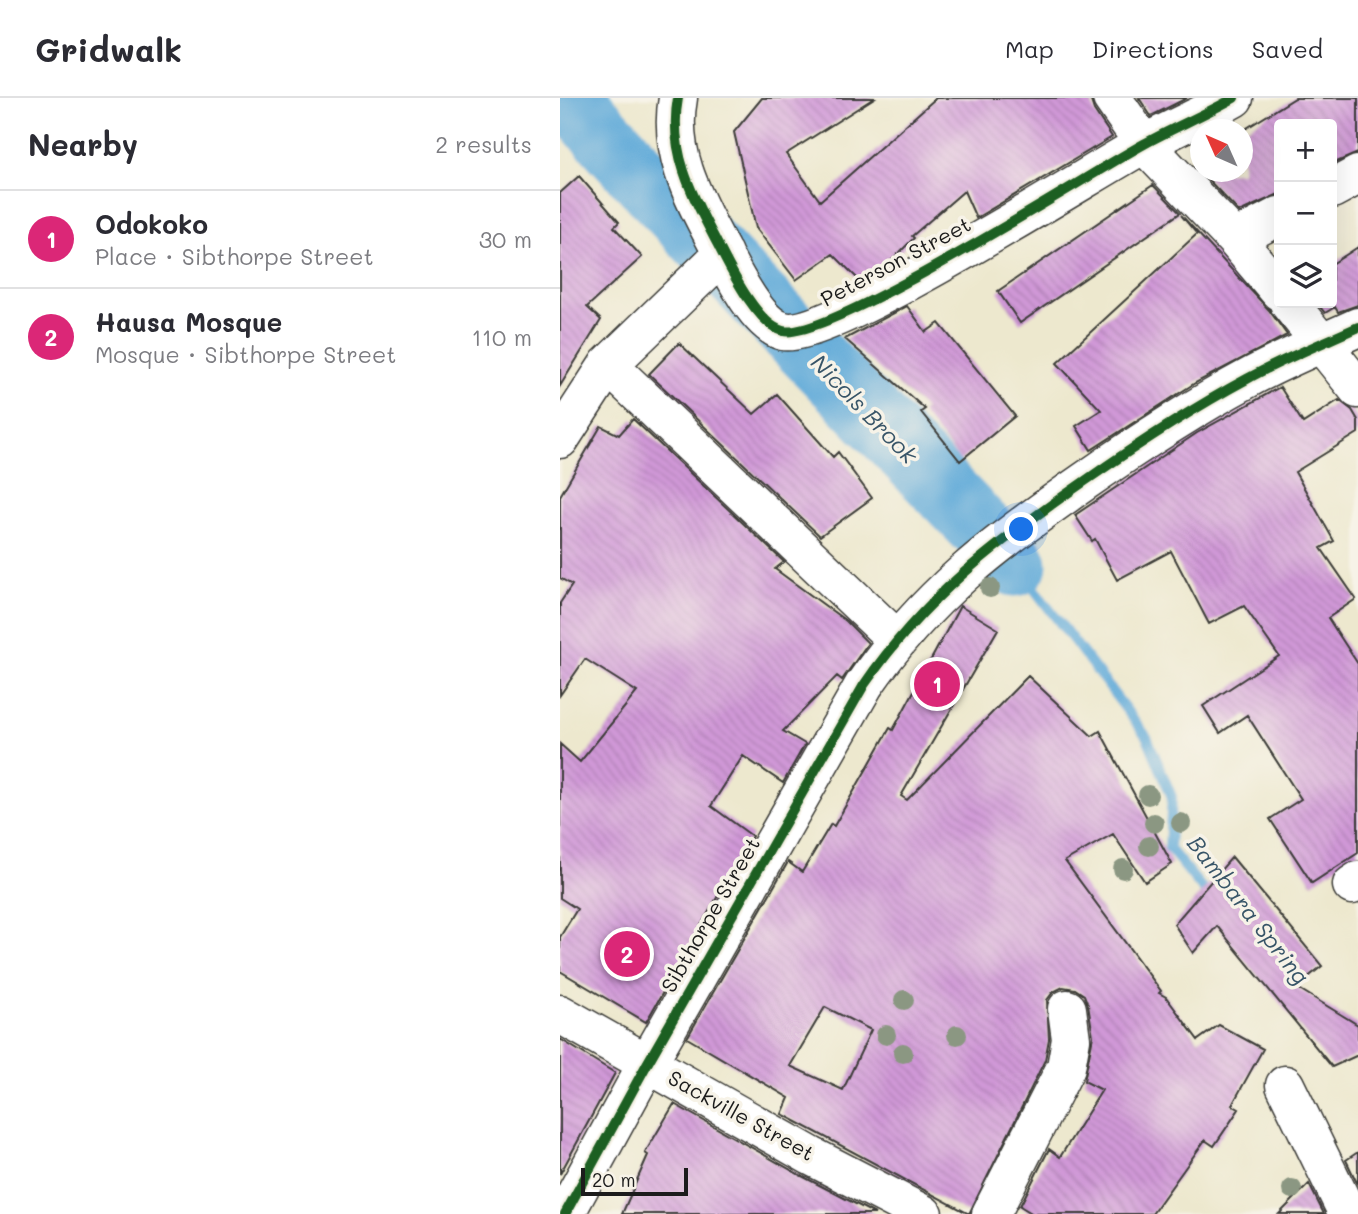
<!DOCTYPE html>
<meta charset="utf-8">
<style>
body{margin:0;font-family:Mali,sans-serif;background:#f7f7f7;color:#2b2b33}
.controls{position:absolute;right:21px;top:21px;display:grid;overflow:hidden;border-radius:7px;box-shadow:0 7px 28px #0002}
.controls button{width:63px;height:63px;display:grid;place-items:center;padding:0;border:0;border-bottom:2px solid #e1e1e2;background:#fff;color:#2b2b33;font:35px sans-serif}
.compass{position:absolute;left:630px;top:21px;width:63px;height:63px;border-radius:50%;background:#fff;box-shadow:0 7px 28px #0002;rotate:315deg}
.scale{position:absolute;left:21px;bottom:18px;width:107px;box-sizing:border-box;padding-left:7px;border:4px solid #1c1c1c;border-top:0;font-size:19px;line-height:24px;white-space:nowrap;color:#1c1c1c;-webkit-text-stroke:5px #f7f3e8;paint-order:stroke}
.you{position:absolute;left:462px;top:432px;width:24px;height:24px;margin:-18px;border:5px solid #fff;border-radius:50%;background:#1a73e8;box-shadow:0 0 0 10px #1a73e833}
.badge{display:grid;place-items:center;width:46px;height:46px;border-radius:50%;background:#db2777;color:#fff;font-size:23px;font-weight:700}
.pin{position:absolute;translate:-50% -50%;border:4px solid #fff;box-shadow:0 2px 7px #0006}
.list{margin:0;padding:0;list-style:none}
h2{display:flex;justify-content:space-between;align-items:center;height:91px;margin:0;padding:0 28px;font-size:30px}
h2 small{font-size:23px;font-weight:400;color:#7c7c81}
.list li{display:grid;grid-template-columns:46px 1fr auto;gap:21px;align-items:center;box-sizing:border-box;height:98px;padding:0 28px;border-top:2px solid #e1e1e2}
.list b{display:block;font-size:26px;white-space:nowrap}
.list p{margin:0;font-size:23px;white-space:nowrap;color:#7c7c81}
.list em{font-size:23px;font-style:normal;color:#7c7c81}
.icon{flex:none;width:38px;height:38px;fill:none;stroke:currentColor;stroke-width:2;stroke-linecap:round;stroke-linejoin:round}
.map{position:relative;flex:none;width:798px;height:1116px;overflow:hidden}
header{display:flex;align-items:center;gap:42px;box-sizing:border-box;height:98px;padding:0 35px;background:#fff;border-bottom:2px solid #e1e1e2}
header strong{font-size:33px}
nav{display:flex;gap:38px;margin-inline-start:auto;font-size:24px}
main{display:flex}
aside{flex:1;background:#fff}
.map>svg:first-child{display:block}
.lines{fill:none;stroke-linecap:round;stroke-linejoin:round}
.stream{stroke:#62abd9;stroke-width:10}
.river{stroke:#62abd9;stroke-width:65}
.building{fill:url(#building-back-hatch);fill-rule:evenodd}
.minor-casing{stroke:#3b3b37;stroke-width:41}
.minor{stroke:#fff;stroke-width:38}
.cycleway-casing{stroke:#f7f3e8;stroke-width:15}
.cycleway{stroke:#1b5e20;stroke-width:10}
.tree{fill:#8b9782}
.labels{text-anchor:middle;stroke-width:7;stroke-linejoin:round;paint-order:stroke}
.street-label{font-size:21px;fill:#1c1c1c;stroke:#f7f3e8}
.water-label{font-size:23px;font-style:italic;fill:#385568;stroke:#f7f3e8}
</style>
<header>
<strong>Gridwalk</strong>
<nav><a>Map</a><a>Directions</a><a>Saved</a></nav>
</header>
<main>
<aside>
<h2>Nearby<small>2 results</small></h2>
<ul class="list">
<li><span class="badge">1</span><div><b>Odokoko</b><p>Place · Sibthorpe Street</p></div><em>30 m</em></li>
<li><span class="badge">2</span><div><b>Hausa Mosque</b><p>Mosque · Sibthorpe Street</p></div><em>110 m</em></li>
</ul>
</aside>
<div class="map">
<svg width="798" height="1116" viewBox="0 0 798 1116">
<defs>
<pattern id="building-back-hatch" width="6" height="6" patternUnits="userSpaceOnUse" patternTransform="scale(1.75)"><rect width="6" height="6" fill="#d098d7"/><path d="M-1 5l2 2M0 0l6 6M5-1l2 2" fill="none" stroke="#b282b8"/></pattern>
</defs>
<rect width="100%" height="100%" fill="#f7f3e8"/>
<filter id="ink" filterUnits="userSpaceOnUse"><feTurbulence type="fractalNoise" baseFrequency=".0143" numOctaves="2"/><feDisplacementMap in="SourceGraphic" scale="14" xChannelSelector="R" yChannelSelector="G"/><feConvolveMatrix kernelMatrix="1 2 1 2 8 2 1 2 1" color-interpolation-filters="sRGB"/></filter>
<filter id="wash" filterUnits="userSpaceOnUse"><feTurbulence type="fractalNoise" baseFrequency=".00686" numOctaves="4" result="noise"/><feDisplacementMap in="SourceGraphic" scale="28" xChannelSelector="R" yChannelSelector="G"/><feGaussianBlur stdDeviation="1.57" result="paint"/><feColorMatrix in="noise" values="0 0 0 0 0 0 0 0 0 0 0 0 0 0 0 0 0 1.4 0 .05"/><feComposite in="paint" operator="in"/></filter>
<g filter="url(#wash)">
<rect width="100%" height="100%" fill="#ede8ce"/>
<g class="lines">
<!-- stream -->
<path class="stream" d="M455,466L587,639L612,699L609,750L651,801"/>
<!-- river -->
<path class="river" d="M10,0C154,160 307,311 455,466"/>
</g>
<g id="blocks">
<!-- building -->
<path class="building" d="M202,0H314L226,56L260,103L376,0H530L534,12L552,39L416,120L404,93L352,138L354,140L322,172L300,183L273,156L236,182L196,130L174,34Z
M579,0H627L591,18Z
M735,0H798V55L772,66V26H719V96L679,114L641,74H682V33Z
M19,78L59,124L54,129L82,159L27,209L41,222L0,288V95Z
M593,87L620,115L460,225L438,193Z
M621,117L709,212L727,237L635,285L531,352L516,328L541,312L497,265L637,136Z
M798,149V207L778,214L775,209L765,215L757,205H772V166Z
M347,208L366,234L379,225L455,318L400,363L361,314L365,311L285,241Z
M119,245L194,316L217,296L273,359L278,354L312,400L260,438L89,276Z
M720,289L743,325L779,302L792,312L798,322V335L735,374L774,443L761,450L796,501L768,520L798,566V755L752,785L710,721L741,701L687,617L660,635L643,608L719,558L684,508L649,526L611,453L557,482L535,441L532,443L515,417L637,335Z
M73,321L224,464L215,471L286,523L308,545L282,582L277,578L223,633L245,646L223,685L183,658L151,708L192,738L86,924L0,873V839L17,811L0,800V646L20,664L77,594L25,561L0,597V505L12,487L0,480V398L41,328L59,337Z
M400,508L438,531L341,698L347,702L468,578L532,638L540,633L612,766L585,784L553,736L505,763L601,893L599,895L606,899L638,942L659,927L703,951L672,1007L679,1011L654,1048L645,1042L592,1116H473L460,1108L489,1051L500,1059L542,992L524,983L533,938L528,907L524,897L515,891L503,889L493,894L487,902L489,941L485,962L409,1116L222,1016L229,1000L127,940L228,764L242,774L271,726L274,728L330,630L333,632ZM265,909L311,932L283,992L230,968Z
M672,759L762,868L736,889L798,927V957L772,969L657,828L633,855L614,826Z
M0,941L55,975L0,1076Z
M114,1006L240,1077L315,1116H62L88,1057L85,1055Z
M798,1054V1087L786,1062Z
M749,1086L764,1116H719Z"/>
</g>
</g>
<g filter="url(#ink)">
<use href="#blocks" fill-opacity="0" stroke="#3b3b37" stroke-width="2"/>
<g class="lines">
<defs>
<path id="minor" d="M118,0C108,54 133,99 157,145C169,168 196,226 223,233C267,244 529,76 584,46C613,30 644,17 674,0
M552,0L584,46L675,141L719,193
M772,91L798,77
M675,141L719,118
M729,205L798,291
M48,267L336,541
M0,341L48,267L163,156
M792,787L798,783
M0,916L251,1058L363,1116
M725,987L788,1116
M5,1116L87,966L304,587C366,497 437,444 525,383C578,346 631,311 687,281C723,261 761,246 798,229
M431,1116L506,969L511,941L507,911"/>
</defs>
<!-- minor casing -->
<use href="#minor" class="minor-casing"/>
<!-- minor -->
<use href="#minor" class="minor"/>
<defs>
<path id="cycleway" d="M118,0C108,54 133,99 157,145C169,168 196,226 223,233C267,244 529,76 584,46C613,30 644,17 674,0
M5,1116L87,966L304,587C366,497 437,444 525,383C578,346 631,311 687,281C723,261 761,246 798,229"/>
</defs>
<!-- cycleway casing -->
<use href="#cycleway" class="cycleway-casing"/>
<!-- cycleway -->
<use href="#cycleway" class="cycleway"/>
</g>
<!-- trees -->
<g class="tree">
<circle cx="430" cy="490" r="10"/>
<circle cx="588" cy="697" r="10"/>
<circle cx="594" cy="725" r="10"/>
<circle cx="621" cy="725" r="10"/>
<circle cx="589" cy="748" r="10"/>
<circle cx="563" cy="771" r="10"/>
<circle cx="344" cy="902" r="10"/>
<circle cx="326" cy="937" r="10"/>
<circle cx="397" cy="937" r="10"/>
<circle cx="343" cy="955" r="10"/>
<circle cx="732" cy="1091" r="10"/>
</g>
</g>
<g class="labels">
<!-- street labels -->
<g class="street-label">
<text transform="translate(336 164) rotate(-28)" y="7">Peterson Street</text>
<text transform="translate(151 817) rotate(-60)" y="7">Sibthorpe Street</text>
<text transform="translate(181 1018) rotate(29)" y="7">Sackville Street</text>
</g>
<!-- water labels -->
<g class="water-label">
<text transform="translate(304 311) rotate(46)" y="8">Nicols Brook</text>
<text transform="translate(688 812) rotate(52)" y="8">Bambara Spring</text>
</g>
</g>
</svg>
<div class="controls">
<button>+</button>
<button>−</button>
<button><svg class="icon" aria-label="layers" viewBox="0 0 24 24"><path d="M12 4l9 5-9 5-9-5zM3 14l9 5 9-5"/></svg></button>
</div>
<svg class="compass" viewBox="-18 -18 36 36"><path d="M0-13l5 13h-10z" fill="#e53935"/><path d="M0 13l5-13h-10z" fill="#7c7c81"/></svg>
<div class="scale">20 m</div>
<div class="you"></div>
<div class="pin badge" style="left:377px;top:586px">1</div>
<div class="pin badge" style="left:67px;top:856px">2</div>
</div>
</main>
